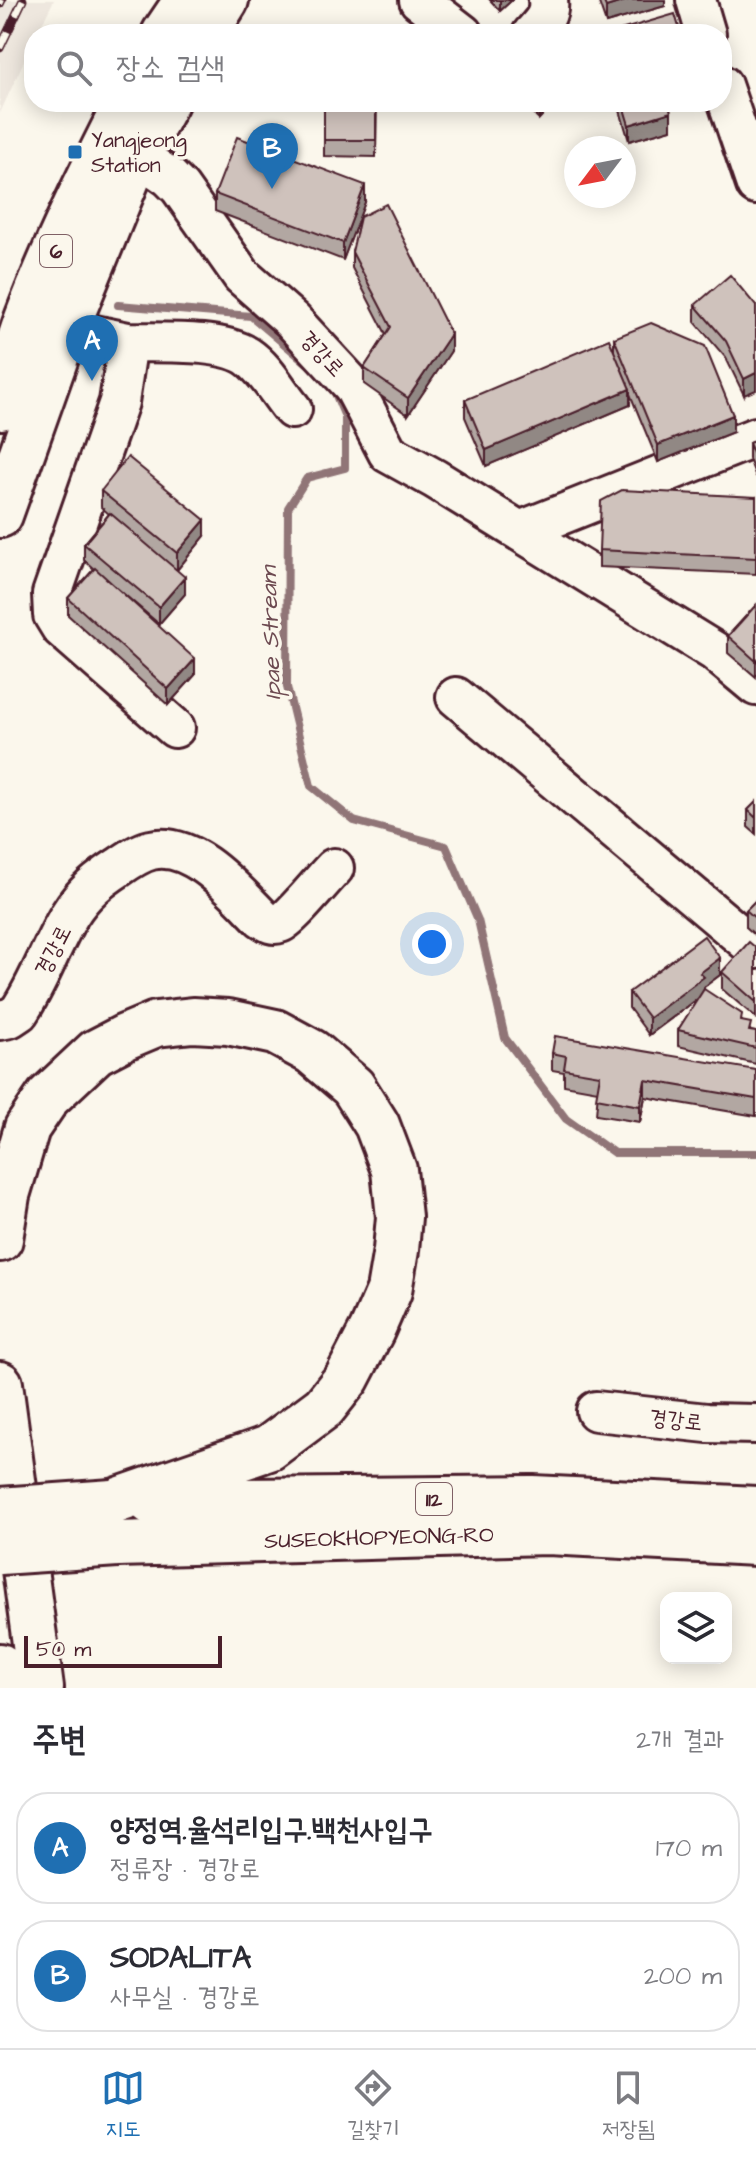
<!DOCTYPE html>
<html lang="ko">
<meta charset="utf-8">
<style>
body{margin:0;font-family:"Architects Daughter","Poor Story",sans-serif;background:#f2f2f3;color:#2b2b33}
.controls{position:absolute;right:24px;bottom:24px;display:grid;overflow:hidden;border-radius:16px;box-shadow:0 4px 20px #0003}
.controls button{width:72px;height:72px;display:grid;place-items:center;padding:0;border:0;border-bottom:2px solid #e1e1e2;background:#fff;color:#2b2b33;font:40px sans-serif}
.compass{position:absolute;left:564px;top:136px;width:72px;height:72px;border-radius:50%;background:#fff;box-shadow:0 4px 20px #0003;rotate:238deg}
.scale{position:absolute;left:24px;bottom:20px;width:198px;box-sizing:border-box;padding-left:8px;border:4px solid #4a1f2b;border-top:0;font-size:22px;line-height:28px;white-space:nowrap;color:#4a1f2b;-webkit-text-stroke:6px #fbf7ec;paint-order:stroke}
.you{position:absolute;left:432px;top:944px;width:28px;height:28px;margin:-20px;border:6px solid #fff;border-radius:50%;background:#1a73e8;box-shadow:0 0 0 12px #1a73e833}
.badge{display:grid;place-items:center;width:52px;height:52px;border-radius:50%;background:#1f6fb2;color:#fff;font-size:26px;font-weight:700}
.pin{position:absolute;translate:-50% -66px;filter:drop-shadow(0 2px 4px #0008)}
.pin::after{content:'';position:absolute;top:42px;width:28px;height:24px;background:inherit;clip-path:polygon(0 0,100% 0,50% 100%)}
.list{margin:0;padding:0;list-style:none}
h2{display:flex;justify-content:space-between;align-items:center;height:104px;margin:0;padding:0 32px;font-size:34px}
h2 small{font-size:26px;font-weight:400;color:#7c7c81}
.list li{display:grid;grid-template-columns:52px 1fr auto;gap:24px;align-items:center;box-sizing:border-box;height:112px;margin:0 16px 16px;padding:0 16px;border:2px solid #e1e1e2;border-radius:32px}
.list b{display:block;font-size:30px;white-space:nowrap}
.list p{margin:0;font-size:26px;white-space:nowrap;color:#7c7c81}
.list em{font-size:26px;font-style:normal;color:#7c7c81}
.icon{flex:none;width:44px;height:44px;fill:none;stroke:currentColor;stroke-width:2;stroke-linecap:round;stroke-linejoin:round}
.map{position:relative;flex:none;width:756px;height:1688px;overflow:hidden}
.search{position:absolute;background:#fff;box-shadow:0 4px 20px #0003;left:24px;right:24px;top:24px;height:88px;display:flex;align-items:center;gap:20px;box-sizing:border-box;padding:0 28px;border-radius:32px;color:#7c7c81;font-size:30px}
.sheet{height:360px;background:#fff}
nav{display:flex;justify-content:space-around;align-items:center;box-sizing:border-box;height:112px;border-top:2px solid #e1e1e2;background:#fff;font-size:22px;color:#7c7c81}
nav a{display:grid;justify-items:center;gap:4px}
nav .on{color:#1f6fb2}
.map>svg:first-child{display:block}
.built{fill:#eee7de}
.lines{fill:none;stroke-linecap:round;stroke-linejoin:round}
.stream{stroke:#907477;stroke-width:8}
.minor-casing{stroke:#4a1f2b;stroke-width:44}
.major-casing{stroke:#4a1f2b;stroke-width:50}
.highway-casing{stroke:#4a1f2b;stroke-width:50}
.minor{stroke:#fbf7ec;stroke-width:38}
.major{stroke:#fbf7ec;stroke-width:44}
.highway{stroke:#fbf7ec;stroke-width:44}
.rail-casing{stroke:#4a1f2b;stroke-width:9}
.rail{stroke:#fbf7ec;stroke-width:6;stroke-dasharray:18;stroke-linecap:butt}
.highway-bridge-casing{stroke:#4a1f2b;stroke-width:50;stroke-linecap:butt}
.highway-bridge{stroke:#fbf7ec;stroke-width:44}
.wall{fill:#b2a7a2;stroke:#4a1f2b;stroke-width:2}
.shaded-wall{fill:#918884;stroke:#4a1f2b;stroke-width:2}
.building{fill:#cfc2bc;stroke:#4a1f2b;stroke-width:2}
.poi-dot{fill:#1f6fb2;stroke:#fbf7ec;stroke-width:3}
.labels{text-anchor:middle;stroke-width:7;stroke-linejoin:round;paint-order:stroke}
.shield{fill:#fbf7ec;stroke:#7f6065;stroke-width:2}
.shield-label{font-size:20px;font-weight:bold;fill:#4a1f2b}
.poi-label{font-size:22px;fill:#4a1f2b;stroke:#fbf7ec;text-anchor:start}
.street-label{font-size:22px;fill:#4a1f2b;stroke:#fbf7ec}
.water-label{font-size:24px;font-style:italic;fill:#6d4a51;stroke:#fbf7ec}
</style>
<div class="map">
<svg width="756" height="1688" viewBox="0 0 756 1688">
<rect width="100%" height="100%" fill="#fbf7ec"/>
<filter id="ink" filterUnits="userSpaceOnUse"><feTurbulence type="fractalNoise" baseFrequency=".0125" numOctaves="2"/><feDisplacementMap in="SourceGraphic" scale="16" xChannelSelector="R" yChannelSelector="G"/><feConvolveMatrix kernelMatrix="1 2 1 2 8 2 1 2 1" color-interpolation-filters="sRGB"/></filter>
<g filter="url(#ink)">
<!-- built -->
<path class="built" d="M0,0H54L37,34H34V39L0,113Z"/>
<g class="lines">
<!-- stream -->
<path class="stream" d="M118,305L251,316L308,364
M332,386L345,417V468L307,478L288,508L287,687L311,786L354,821L446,846L478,920L505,1038L566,1119L614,1153H756"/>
<defs>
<path id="minor" d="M419,0L463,34
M696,0L706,34
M532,34C542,23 550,16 548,0
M722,85L756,185
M137,155L169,177L180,188L242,276L292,320L353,386L388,453L435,479L714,651L756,686
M66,329L128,342L119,402L52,594L53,615L61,628L175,728
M128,342C160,343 220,339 247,356C265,368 278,392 292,409
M520,531L756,437
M456,697L756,949
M0,1020L10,1018L19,1012C40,981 51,945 70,914C83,893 99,880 119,867C129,860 139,853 151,850C193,840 236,892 262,918C268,922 272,926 280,923C291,919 323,879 334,868
M596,1411L707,1423L756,1424"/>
<path id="major" d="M164,34L187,0
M205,34L226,0
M0,407C9,378 16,348 27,319C55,245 91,173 127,102
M0,515L66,329L137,155L166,102
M0,1384L41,1688
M0,1666L3,1688"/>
<g id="highway">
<path d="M0,1239L7,1195L27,1128L48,1097L96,1052L125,1037L156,1024L193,1020L228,1022L275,1032L312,1052L353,1087L377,1125L394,1170L399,1217L396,1250L389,1291L372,1330L347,1378L324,1407L269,1448L113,1502"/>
<path d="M151,1502L533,1498L756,1509"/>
<path id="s1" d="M117,1544L548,1532L756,1543"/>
</g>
</defs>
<!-- minor casing -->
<use href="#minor" class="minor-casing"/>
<!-- major casing -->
<use href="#major" class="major-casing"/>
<!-- highway casing -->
<use href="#highway" class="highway-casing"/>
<!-- minor -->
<use href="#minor" class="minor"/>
<!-- major -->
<use href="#major" class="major"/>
<!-- highway -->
<use href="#highway" class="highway"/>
<defs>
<path id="rail" d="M0,4L2,0
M0,48L23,0"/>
</defs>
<!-- rail casing -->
<use href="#rail" class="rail-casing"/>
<!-- rail -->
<use href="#rail" class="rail"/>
<defs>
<path id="highway-bridge" d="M0,1510L113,1502
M0,1552L117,1544"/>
</defs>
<!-- highway-bridge casing -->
<use href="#highway-bridge" class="highway-bridge-casing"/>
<!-- highway-bridge -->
<use href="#highway-bridge" class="highway-bridge"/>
</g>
<!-- wall -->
<path class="wall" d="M490,0H512L500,11Z
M598,0H665V6L606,23Z
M324,102H377L376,157L324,156Z
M521,102H555L539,119Z
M609,102H668L671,129L629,141L619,107L612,109Z
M215,194L365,202L343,260L215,211Z
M352,252L451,351L408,415L364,384V368L386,334L352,268Z
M695,305L756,306L744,395L726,358L695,322Z
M614,338L733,432L658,462L630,394V405L486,466L465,417V400L614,351Z
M756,440V477L749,459V443Z
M101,491L205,536L177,570L185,594L159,624L118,589L195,675L168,705L68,615V598L94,569L84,560V544L109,514L101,507Z
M756,497V574L599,567V550Z
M756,605V677L728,653V636Z
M756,802V834L748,827V810Z
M756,900V936L746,927V910Z
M756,948V1018L722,989V972Z
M720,975L704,987V990L742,1021L751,1031L756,1032V1064L678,1046V1030L699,998L649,1035L629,1008V992Z
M552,1053L756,1070V1116L645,1097L640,1122L596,1115L598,1091L564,1085V1072L552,1070Z"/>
<!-- shaded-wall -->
<path class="shaded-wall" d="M500,0H512L500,11Z
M628,0H665V6L606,23V7Z
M544,102H555L539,119V107Z
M612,102H619V107L612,109Z
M671,112V129L629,141V125Z
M365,185V202L343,260V243Z
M451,334V351L408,415V398Z
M756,373V390L744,395V379Z
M630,389V405L486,466V450Z
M733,415V432L658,462V445Z
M205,520V536L177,570V553Z
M185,577V594L159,624V607Z
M195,659V675L168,705V689Z
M720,958V975L704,987V994L649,1035V1018L700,973Z
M645,1080V1097L640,1122V1106Z"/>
<!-- building -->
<path class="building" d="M603,0H628L606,7Z
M675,14L681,34H610V33Z
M324,102H376V140H324Z
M533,102H544L539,107Z
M622,102H668L671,112L629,125Z
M237,137L365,185L343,243L215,194Z
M386,204L451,334L408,398L364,368L391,327L352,252L360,217Z
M730,275L756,306V373L744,379L726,341L695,305Z
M651,323L705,346L733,415L658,445L614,338Z
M609,339L630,389L486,450L465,400Z
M756,440V460L749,443Z
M128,457L205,520L177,553L101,491Z
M622,490L756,497V558L599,550L601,501Z
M110,513L185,577L159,607L84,544Z
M95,568L195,659L168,689L68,598Z
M756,605V661L728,636Z
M756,802V818L748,810Z
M756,900V919L746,910Z
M704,936L720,958L700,973L704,977L649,1018L629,992Z
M749,942L756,948V1002L722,972Z
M704,989L742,1014L741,1021L751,1023L749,1031L756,1032V1048L678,1030Z
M555,1036L756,1070V1099L645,1080L640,1106L596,1098L600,1075L564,1069L566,1056L552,1053Z"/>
</g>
<!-- markers -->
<rect class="poi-dot" x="67" y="144" width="16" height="16" rx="4"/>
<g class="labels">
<!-- shield labels -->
<g class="shield">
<rect x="40" y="235" width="32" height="32" rx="6"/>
<rect x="416" y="1483" width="36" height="32" rx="6"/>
</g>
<g class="shield-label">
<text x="56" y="258">6</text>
<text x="434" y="1506">112</text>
</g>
<!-- poi labels -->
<g class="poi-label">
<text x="91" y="147">Yangjeong<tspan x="91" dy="25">Station</tspan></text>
</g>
<!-- street labels -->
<g class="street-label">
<text transform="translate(323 353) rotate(47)" y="8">경강로</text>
<text transform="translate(52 950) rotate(-63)" y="8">경강로</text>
<text transform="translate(676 1419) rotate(6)" y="8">경강로</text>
<text dy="8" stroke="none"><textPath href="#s1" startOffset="262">SUSEOKHOPYEONG-RO</textPath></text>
</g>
<!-- water labels -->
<g class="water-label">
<text transform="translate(270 633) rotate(-92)" y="8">Ipae Stream</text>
</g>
</g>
</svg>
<div class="controls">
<button><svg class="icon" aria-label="layers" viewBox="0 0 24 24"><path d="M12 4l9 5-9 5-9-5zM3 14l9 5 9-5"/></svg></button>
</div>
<svg class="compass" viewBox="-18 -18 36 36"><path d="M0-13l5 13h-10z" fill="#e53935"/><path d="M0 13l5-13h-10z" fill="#7c7c81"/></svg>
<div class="scale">50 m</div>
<div class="you"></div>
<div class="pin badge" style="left:92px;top:381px">A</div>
<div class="pin badge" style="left:272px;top:189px">B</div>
<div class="search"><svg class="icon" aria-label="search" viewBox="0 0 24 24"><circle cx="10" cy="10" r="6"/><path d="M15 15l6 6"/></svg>장소 검색</div>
</div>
<section class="sheet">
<h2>주변<small>2개 결과</small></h2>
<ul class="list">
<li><span class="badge">A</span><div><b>양정역.율석리입구.백천사입구</b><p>정류장 · 경강로</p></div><em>170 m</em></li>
<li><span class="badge">B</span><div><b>SODALITA</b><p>사무실 · 경강로</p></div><em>200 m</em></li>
</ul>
</section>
<nav>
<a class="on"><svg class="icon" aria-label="map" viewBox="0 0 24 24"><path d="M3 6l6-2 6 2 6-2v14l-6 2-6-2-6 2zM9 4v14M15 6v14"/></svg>지도</a>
<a><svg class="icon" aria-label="directions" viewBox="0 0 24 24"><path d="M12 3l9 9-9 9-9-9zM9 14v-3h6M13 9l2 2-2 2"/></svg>길찾기</a>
<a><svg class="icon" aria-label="saved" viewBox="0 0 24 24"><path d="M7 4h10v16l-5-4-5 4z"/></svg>저장됨</a>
</nav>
